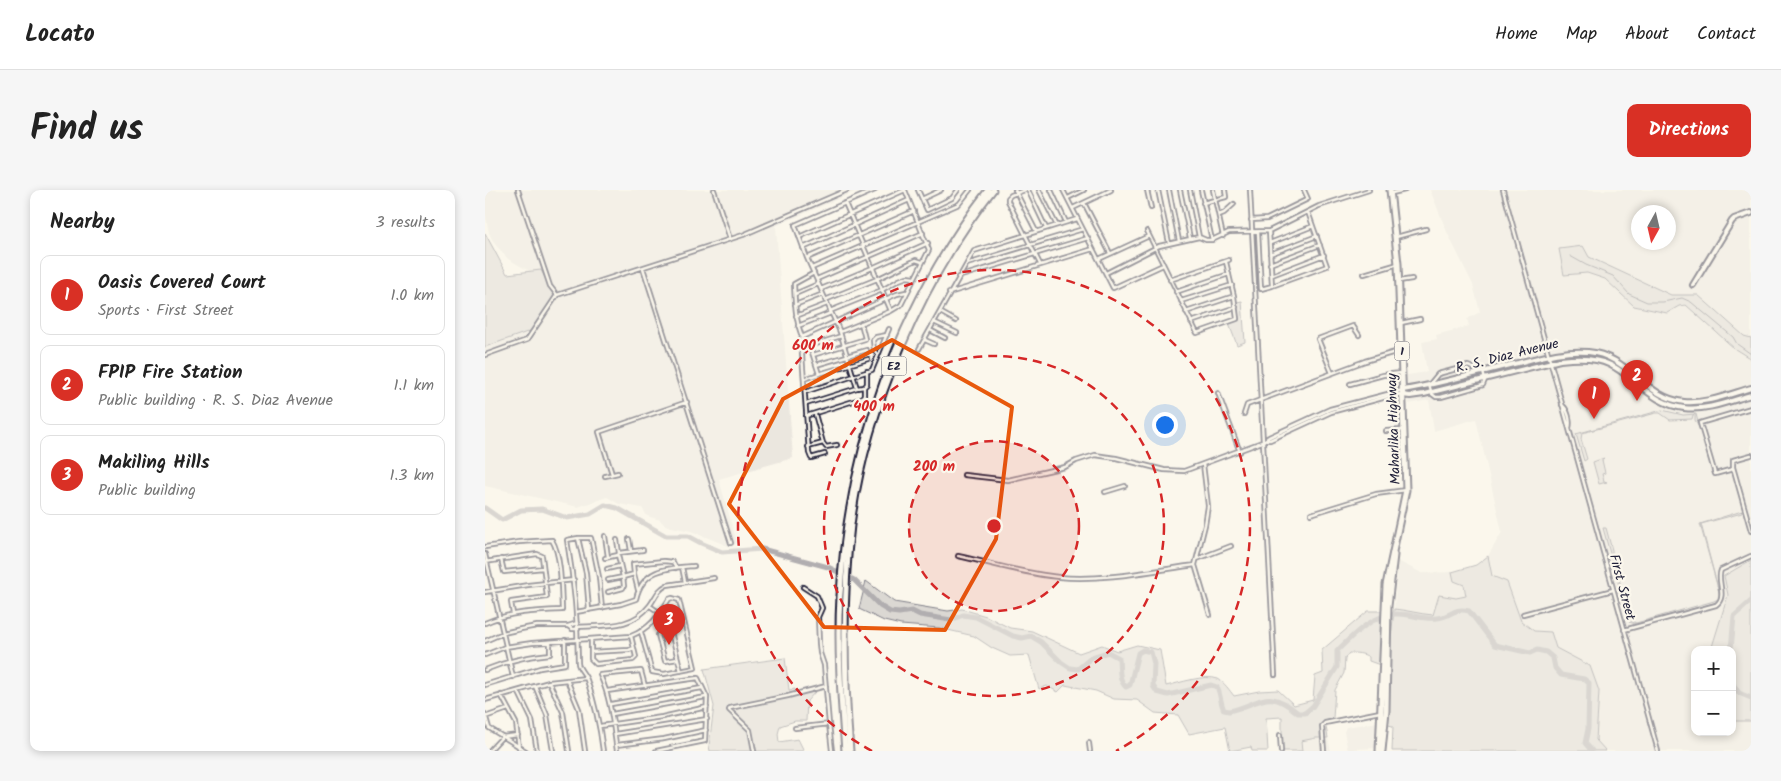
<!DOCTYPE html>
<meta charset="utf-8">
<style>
body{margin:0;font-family:Kalam,sans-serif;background:#f6f6f6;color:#222}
.controls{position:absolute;right:15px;bottom:15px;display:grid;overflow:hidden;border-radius:10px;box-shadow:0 2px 8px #0003}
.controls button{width:45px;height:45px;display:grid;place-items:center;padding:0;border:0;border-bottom:1px solid #e0e0e0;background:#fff;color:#222;font:25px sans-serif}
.compass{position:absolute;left:1146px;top:15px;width:45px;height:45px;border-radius:50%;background:#fff;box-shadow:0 2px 8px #0003;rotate:188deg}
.you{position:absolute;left:679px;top:234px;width:18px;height:18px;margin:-12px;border:4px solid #fff;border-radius:50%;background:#1a73e8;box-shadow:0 0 0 8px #1a73e833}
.badge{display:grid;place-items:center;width:32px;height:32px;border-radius:50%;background:#d93025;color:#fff;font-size:16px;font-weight:700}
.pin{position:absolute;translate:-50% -41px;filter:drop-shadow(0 1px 2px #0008)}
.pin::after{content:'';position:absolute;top:26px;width:18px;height:15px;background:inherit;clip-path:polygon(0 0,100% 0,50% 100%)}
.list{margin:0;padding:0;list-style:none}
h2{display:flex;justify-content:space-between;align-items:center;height:65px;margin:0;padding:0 20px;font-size:21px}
h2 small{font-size:16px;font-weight:400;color:#767676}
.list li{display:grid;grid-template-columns:32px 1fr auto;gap:15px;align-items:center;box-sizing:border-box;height:80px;margin:0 10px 10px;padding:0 10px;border:1px solid #e0e0e0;border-radius:10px}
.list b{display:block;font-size:19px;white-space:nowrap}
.list p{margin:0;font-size:16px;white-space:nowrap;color:#767676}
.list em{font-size:16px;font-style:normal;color:#767676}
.map{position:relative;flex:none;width:1266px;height:561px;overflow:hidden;border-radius:10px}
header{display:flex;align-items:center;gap:30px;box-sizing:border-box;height:70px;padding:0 25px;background:#fff;border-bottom:1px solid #e0e0e0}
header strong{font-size:24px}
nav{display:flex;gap:28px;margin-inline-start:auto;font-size:18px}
.intro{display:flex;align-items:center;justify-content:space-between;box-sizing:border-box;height:120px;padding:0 30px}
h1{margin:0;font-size:35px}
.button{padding:12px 22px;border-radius:10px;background:#d93025;color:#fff;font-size:18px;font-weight:700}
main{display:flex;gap:30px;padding:0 30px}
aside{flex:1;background:#fff;border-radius:10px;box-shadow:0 2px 8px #0003}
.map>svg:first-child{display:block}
.built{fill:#ebe7df;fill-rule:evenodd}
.green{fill:#dbd8d3;stroke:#7e7d87}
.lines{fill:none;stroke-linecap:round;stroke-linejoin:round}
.stream{stroke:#787681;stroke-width:1}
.river{stroke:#b1aeb0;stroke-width:5}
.street-casing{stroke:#22223b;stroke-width:6}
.secondary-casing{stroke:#22223b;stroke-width:8}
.highway-casing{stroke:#22223b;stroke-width:9}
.street{stroke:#fbf7ec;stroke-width:2.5}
.secondary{stroke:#fbf7ec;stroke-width:4}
.highway{stroke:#fbf7ec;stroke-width:5}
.marked{fill:none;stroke:#e8590c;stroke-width:4;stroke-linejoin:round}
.ring{fill:none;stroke:#d62828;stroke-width:2.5;stroke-dasharray:9 6}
.labels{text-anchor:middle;stroke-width:4.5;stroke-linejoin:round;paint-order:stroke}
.shield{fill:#fbf7ec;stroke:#636270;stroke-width:1}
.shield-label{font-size:12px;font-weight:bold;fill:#22223b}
.street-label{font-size:14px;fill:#22223b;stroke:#fbf7ec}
.centre{fill:#d62828;stroke:#fbf7ec;stroke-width:2.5}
.ring-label{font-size:15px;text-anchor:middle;font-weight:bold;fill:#d62828;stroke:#fbf7ec;stroke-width:4.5;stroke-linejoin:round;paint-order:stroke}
</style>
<header>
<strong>Locato</strong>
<nav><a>Home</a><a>Map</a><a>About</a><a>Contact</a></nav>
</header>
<div class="intro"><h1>Find us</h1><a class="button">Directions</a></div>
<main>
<aside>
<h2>Nearby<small>3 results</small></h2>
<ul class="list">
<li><span class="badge">1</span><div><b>Oasis Covered Court</b><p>Sports · First Street</p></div><em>1.0 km</em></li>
<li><span class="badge">2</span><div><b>FPIP Fire Station</b><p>Public building · R. S. Diaz Avenue</p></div><em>1.1 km</em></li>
<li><span class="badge">3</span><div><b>Makiling Hills</b><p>Public building</p></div><em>1.3 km</em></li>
</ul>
</aside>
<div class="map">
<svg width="1266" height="561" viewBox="0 0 1266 561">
<rect width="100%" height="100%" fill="#fbf7ec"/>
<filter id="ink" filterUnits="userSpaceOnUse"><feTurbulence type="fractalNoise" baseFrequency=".02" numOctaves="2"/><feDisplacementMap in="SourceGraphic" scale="10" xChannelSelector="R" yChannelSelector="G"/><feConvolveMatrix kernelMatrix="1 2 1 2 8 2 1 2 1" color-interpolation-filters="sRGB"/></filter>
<g filter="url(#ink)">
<!-- built -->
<path class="built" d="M0,0H374L291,36L308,268L234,289L252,353L243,356L206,341L186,337L180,335L175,330L162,326L157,318L134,314L122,307L93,317L0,296V157L45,141L56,80L44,81L23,69L9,53L4,43L0,23Z
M945,0H1266V148L1259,146L1213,105H1186L1104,67L1079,85L1103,83L1120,89L1149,116L1182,123L1194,115H1201L1250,159L1266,169V561H1121L1111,550L1114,501L1105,477L1071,458L1066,442L1049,441L1036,431L1022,392L1007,387L1003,366L1017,342L991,229L949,241L944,210L924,214L922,185L942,182L937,152L952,149L951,145L984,136L982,129L995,122L988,95L962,42ZM1154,22H1184V52H1154ZM1210,460H1247V542H1210Z
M913,371L937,383L967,382L970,391L979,395L981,406L971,408L948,425L930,424L922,420L909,419Z
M893,532L892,558L870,559L869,561H863L859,542L861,537Z
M831,548H843L846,561H817L815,551Z"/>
<!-- green -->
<path class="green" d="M0,43L22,84L56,80L69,106L45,141L0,157Z
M1098,56L1104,67L1186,105H1213L1259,146L1266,148V169L1250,159L1201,115L1194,116L1182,123L1149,116L1120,89L1102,83L1079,85L1074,59Z
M757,111L760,152L752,155L744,134L754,129L752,112Z
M1177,220L1198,225L1211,224L1215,240L1210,230V224L1208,225L1207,229L1185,230L1175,223H1171L1097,243L1096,249L1102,269L1099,271L1091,244Z
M1119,268L1117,270L1120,283L1117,284L1119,291L1122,292L1114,294L1108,272Z
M1257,321V323L1216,334L1234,402C1235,407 1234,410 1229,413L1151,434L1144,432L1118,338H1121L1127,360V365L1140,410L1139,414L1141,415L1145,430L1151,433L1229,411L1233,409L1234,402L1215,334Z
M1003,366L1007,386L1022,392L1036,431L1049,441L1066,442L1071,458L1105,476L1114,501L1111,550L1121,561H907L908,536L903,535L906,449L909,419C922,420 934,424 948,425L954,405L971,408L981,406L979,395L969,391L967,382L991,375Z
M1266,370V531H1248L1247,460H1226L1243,405L1239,386Z
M381,391L409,412L463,421L477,419L501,426L525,438L547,441L594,463L617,455L632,461L652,455L675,460L681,496C694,493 720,484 733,489C739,492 745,501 749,506L774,501L793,500L809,515L828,510L830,486L838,483L837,460L883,421H897L895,475L884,471V467C878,463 871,463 864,463L860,468L859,483L850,500L848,528L840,531L843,548H831L816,551L817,561H797V527L781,528L783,561H767L766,557L745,561L740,537L704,544L693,525L670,523L652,510L629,509L611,501L580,495L573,502L562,496L554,499L544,465L525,466L507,458L489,446L454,438L416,435L399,431L374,419Z
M300,468L304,500L310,499L311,505L330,502L322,511L321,531H310L295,536L293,544L294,552L313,549L319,561H225L224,556L229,516L219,479Z"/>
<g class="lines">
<!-- stream -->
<path class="stream" d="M1085,66L1101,75L1128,86L1144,104L1162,112H1178L1197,108L1206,112L1248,147L1252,154L1266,164"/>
<!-- river -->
<path class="river" d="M0,318L17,330L36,320L57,319L82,328L105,324L120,315L132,318L181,346H203L216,353L237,362L277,359L343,377L369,390L395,416L405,422L414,423L427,421L435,425L466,430L478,425L491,427L528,446L537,448L546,446L556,452L576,472L585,478L593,479L607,467L623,462L634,468C635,477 633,490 641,497L645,495L653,463L658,460L666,462L669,474L668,496L672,502L683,505L726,495L732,497C736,505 735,512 739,520L744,521C777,514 781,496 813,523H820L828,516L852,477V461C867,446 890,422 913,424C927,424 938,430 952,428C967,427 967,417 984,421L1010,455L1045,463L1052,460L1061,462L1068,468L1070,478L1076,485L1099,489L1104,493L1103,539L1100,553L1107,561
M1246,460L1249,426L1266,411
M1247,493L1254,503L1266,508"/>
<defs>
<path id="street" d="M33,0L65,96L72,105
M229,0L245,49
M433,0L442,20L467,8L473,0
M530,0L551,41
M540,0L526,5L523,8V11L555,74
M543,0L561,38
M554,0L571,34
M566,0L581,32
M578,0L628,98L678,75
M662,0L666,18
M673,0L684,53
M684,0L694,51
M695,0L705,48
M705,0L714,47
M716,0L727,50
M728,0L738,46
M765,0L790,485
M1018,0L1173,561
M907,3L920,0
M583,8L599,0
M437,9L456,0
M360,13L406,121
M599,13L625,63
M718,13L741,7L740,0
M588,18L626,0
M734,25L739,23L749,14
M766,30L782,29L823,9L819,0
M662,41L712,143L752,129L749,106L741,72
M773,42L776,99L787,96L784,41
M314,47L420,0
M911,47L941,39
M785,53L828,36
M318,58L424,10
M785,64L832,46
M322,68L429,21
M614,69L664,46
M482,74L598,39
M785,74L835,55
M158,78L246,353
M327,78L474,14L485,0
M329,83L309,94C310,112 310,129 317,147L316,150L324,263L326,268L340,264
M621,83L674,56L714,47L721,50H727L744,42L784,41L834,16L884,0
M879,84L913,74
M787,85L839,65
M473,87L603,48
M332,89L438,43
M685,90L744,70
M914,91L927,89
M787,96L842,76L823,22
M336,99L387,78L443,53
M691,102L744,84
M464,103L608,59
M310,104L333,94
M340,110L392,89L431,70L437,72
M696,111L747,95
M310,115L338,104
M345,121L397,100L414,90L422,87L429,88
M455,122L471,131
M701,122L749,106
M311,126L342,114
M449,132L472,143
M706,132L751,117
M916,133L935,129
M313,136L346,123
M445,140L460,148
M355,142L406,121L416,115L444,60L420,0
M317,147L412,104L421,102
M440,150L449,154
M325,156L356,146
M317,158L325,156L334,184L319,189
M434,159L489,61L592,29
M0,165L42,150L72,105L258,45L362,0
M328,165L380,149L376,133
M393,165L389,160L388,150L391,147L402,145
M331,175L382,160
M983,176L998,182L1000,190L998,195L956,207H951L947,204L944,195L953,184Z
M847,183L833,149L868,136L874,145
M334,184L383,169
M865,194L898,185L916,183
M379,197L382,194V181
M372,198L355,142L322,68L310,35L390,0
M320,202L387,180L404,139
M733,203L755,262
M321,214L372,198L379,197V205L375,209L321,226
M1077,215C1083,219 1086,231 1084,238
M330,224L338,253
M759,224L762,215L880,171L917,160
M901,241L918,240
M782,250H785L846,222L909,205L917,204
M338,253L341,257L352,255
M323,257L338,253
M1266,265L1248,270V277L1266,341
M718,274L723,316L720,335L710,375L725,425
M1248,279L1230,284L1215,233L1266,218
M127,284L114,242L202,212
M479,285L523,290L580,277L591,271L610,265L631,268L679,280L699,281L777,252L784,247L845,219L918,200
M120,286L133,283
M620,302L640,296
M826,324L891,304L921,300
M120,346L123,367
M93,348L101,383L104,420
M144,349L146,361
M132,350L134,363
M0,357L34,352L67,350C77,367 76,400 77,420C50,421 25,422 0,433
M0,364L28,487
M133,365L134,363L158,360
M473,366C506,373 540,384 574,387C618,391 666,381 710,375
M120,368L133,365L138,387L123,390
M16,369L19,382L58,378
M712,369L746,356
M0,372L52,364L57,366L62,407L26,412L28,424
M197,377L200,392
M122,379L135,376
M318,397L332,406L337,418L333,427L334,453L335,463L339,475L344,534
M153,400L149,384L148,374L179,371L188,372L191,378
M0,402L43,395L89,390
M123,402L138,398L139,396L138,387L149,384
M165,416L181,427L183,430L196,481
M117,418L114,387L106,348H93L82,350C89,391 93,432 93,473C93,478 100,484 102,490C110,513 115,537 118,561
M91,422L136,414L151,409C158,378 183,378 209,376
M1038,424L1128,400
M184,434L173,445L180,471L193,469
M83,436L87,439H93
M93,437C120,435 147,439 165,415C171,407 172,400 182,395L229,388
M1139,440L1231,415C1243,406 1231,391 1236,380L1266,366
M106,450V469L111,474L148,470L151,467L146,446
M0,451L18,443L36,439L52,436H83L92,433
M106,462L144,460L149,458
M0,465L20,457L47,453L146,446C164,439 174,426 184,409L187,408L194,410L210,478L179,484L167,482L156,442
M0,480C22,471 42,466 65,464V452
M82,490L94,519L100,561
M64,492L78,522L84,561
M0,495L55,478L80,474V450
M50,496L62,525L68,561
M33,501L47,530L52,561
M122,501L213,488L222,507L220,551L171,561
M16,505L31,533L34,558
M0,510L64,492L101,488
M126,514L217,498
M0,524L4,538L41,561
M127,524L221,507
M0,527L23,519
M115,536L177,527L222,517
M310,538L344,534L347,561
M130,544L222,529
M795,545L796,561
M604,553L605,561
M132,555L179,549L221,540
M4,561L17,547L33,545
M132,561C128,534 126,509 115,485L156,481L160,496
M269,561L265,540L244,520L245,518L303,506L341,496
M839,561L837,536L840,533L895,522"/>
<path id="secondary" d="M1208,95L1247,31L1249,29L1266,23
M918,200C957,194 994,182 1033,173C1056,167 1079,160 1103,162C1143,165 1160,208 1199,212C1222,214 1245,204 1266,198
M918,205L925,206L939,204L1075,170C1094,168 1114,167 1131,178C1154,192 1169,214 1199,218C1221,221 1245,211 1266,205"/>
<path id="highway" d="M360,561C356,509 352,458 355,406C362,260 414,116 503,0
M365,561C359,485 357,410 366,335C381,220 436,91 508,0
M894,561L901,395L921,300L913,74L905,0
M897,561L901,521L903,416L909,365"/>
</defs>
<!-- street casing -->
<use href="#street" class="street-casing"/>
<!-- secondary casing -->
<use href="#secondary" class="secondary-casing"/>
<!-- highway casing -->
<use href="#highway" class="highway-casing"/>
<!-- street -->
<use href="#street" class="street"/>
<!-- secondary -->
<use href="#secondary" class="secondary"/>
<!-- highway -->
<use href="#highway" class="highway"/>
</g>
</g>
<!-- marked area -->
<path d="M0 0H1266V561H0ZM407,150L527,217L511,349L460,440L339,437L244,314L298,209Z" fill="#fbf7ec" fill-opacity=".55" fill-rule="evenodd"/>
<path class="marked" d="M407,150L527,217L511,349L460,440L339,437L244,314L298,209Z"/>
<!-- distance rings -->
<circle cx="509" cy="336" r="85" fill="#d62828" fill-opacity=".12"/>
<g class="ring">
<circle cx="509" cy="336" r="85"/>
<circle cx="509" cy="336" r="170"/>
<path d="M387 561A256 256 0 1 1 631 561"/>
</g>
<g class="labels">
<!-- shield labels -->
<g class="shield">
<rect x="909.5" y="151.5" width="15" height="19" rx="4"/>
<rect x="396.5" y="166.5" width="25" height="19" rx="4"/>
</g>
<g class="shield-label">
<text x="917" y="165">1</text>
<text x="409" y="180">E2</text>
</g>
<!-- street labels -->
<g class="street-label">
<text transform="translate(1022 165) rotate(-14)" y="5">R. S. Diaz Avenue</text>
<text transform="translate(908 239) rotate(-92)" y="5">Maharlika Highway</text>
<text transform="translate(1138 397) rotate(75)" y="5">First Street</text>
</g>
</g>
<circle cx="509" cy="336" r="8" class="centre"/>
<g class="ring-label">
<text x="328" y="160">600 m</text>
<text x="389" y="221">400 m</text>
<text x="449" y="281">200 m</text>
</g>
</svg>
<div class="controls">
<button>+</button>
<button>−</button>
</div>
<svg class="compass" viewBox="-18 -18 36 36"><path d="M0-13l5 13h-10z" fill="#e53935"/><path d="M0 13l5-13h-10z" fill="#767676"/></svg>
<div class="you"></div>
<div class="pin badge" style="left:1109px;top:229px">1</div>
<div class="pin badge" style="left:1152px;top:211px">2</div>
<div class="pin badge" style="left:184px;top:455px">3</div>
</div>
</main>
